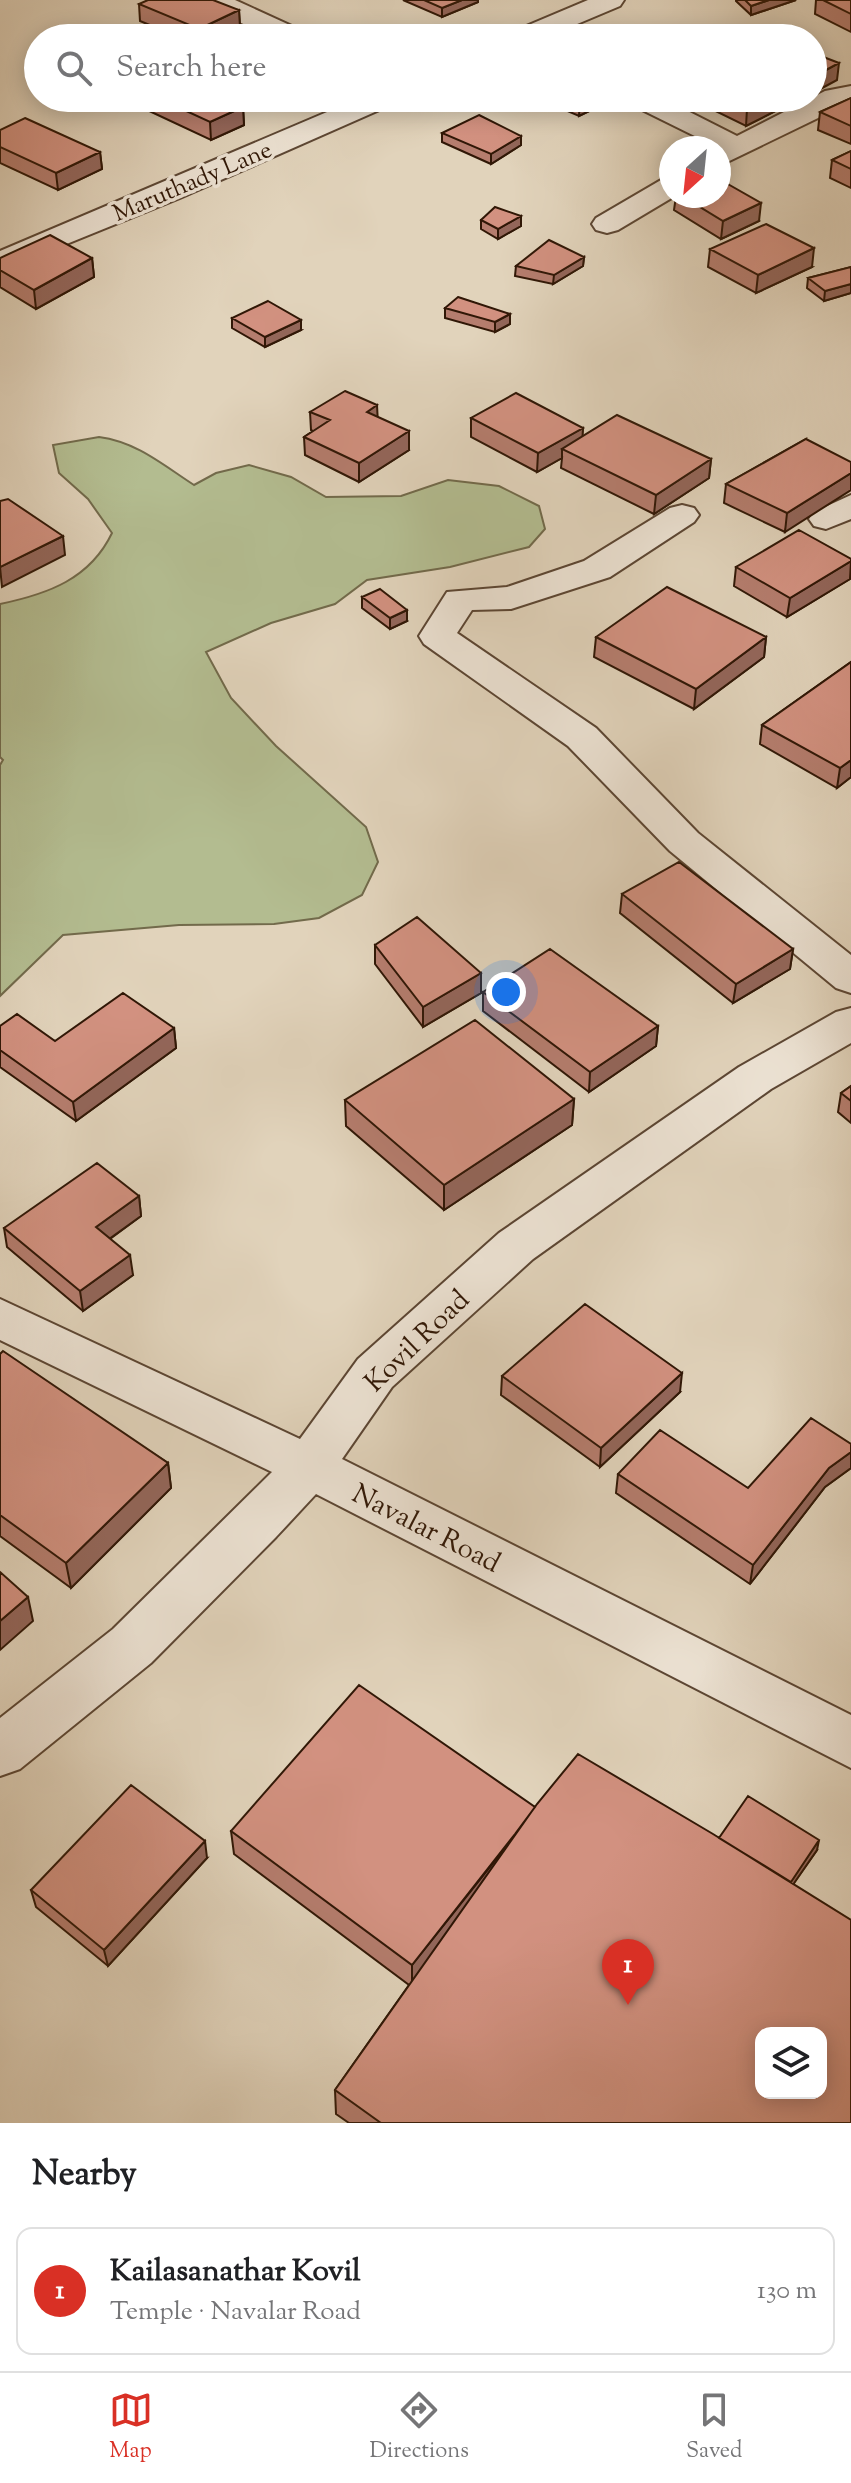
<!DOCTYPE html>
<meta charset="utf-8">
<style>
body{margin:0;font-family:"Sorts Mill Goudy",serif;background:#f2f2f2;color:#202124}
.controls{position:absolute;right:24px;bottom:24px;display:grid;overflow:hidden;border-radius:16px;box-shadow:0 4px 20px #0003}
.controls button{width:72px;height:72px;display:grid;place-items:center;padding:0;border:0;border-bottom:2px solid #e0e0e0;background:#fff;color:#202124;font:40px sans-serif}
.compass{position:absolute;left:659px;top:136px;width:72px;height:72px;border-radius:50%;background:#fff;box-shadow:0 4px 20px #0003;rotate:207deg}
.you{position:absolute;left:506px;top:992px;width:28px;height:28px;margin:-20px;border:6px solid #fff;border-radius:50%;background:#1a73e8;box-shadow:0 0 0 12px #1a73e833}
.badge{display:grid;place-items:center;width:52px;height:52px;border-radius:50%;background:#d93025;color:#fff;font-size:26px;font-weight:700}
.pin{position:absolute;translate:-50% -66px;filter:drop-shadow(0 2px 4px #0008)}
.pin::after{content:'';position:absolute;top:42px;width:28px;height:24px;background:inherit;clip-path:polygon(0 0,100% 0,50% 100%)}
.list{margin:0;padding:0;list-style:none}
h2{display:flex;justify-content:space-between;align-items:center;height:104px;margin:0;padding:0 32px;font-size:34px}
h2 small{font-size:26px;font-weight:400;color:#757577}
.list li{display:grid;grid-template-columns:52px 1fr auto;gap:24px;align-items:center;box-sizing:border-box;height:128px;margin:0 16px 16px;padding:0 16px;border:2px solid #e0e0e0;border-radius:16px}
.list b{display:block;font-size:30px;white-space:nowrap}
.list p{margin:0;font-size:26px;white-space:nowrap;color:#757577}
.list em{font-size:26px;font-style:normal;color:#757577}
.icon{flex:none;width:44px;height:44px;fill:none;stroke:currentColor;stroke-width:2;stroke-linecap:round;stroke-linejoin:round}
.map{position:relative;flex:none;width:851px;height:2123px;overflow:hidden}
.search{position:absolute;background:#fff;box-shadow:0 4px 20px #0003;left:24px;right:24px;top:24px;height:88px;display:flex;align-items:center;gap:20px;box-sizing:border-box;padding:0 28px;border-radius:44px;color:#757577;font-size:30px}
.sheet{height:248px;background:#fff}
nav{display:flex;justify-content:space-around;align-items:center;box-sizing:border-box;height:112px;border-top:2px solid #e0e0e0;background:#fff;font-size:22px;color:#757577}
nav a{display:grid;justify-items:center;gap:4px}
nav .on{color:#d93025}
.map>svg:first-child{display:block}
.green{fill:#b3bc90;stroke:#726a4b;stroke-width:2}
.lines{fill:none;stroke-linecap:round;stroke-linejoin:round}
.minor-casing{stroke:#5c4633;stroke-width:4}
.minor{fill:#ece2d3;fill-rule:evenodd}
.wall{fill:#b57d6e;stroke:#301706;stroke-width:2}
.shaded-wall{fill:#93665a;stroke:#301706;stroke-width:2}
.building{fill:#d29180;stroke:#301706;stroke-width:2;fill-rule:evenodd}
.labels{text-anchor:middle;stroke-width:7;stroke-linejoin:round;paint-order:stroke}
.far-street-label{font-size:24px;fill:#301706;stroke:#ece2d3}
.street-label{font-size:28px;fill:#301706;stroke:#ece2d3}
</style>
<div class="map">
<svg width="851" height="2123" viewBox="0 0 851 2123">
<rect width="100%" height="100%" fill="#e1d3bb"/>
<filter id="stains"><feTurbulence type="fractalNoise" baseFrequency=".0025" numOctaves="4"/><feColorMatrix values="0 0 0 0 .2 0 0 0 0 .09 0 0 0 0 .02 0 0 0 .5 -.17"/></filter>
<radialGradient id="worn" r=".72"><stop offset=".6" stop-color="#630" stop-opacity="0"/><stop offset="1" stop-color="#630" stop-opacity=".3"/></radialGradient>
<!-- green -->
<path class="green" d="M99,437C137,442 163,465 194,485L216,473L249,465L291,477L326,497L401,496L448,480L499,486L539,506L545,529L529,547L450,567L367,580L335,604L271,623L206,652L231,698L276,746L366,827L378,862L362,895L319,918L274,924L179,925L63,935L0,996V765L3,760L0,757V604C48,594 90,579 112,533L88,499L59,473L53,445Z"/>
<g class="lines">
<defs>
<path id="minor" d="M200,0H235L305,32L309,38H274L204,6Z
M588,0H624L620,6L544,38H508L512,32Z
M851,86V102L719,166V148L630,104L626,98H662L737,136L825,91Z
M360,98H397L393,104L180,198L0,271V251Z
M671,177V196H675L618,230L607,233L596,230L592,224L596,218L661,180Z
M851,495V519L826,529L814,526L809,519L814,512Z
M682,505L694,508L699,515L694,522L610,577L511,609L472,610L457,633L596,728L698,833L851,955V993L836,988L670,851L568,746L424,644L419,636L447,592L507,587L584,561L670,508Z
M851,1008V1043L771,1089L533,1259L392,1387L342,1459L851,1715V1768L316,1494L276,1537L151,1663L20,1769L0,1776V1718L113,1629L272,1472L0,1340V1299L300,1439L358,1359L499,1233L739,1067L836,1012Z"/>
</defs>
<!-- minor casing -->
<use href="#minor" class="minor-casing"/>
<!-- minor -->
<use href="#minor" class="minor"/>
</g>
<!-- wall -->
<path class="wall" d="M403,0H478V2L442,17Z
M736,0H796L751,15L736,1Z
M816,0H851V32L815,14Z
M139,4L239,10L240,27L217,38H181L140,21Z
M144,98H223L243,107L244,125L211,140L145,109Z
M537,98H616L579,116Z
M689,98H788L787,105L746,126Z
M851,98V144L818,130L820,112Z
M0,130L100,152L102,169L58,190L0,163Z
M442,133L521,136V145L491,164L442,142Z
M851,151V188L830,178L832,160Z
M676,196H719L759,221L721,239L674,210Z
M521,216V226L498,239L481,229V220Z
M710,249L812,267L756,293L708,267Z
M584,257L583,266L553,284L515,276L516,266Z
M0,258H92L94,277L36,309L0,287Z
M851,267V293L824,301L807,288L808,278Z
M445,308L510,314V324L495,332L445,318Z
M232,318L301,330L265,347L232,328Z
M377,405V417L409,450L359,482L305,455L304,437L313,431L311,430L310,412Z
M471,418L583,428L582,436L711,459L709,478L654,514L561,468L562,458L537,472L471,437Z
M806,439L785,532L724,503L726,484Z
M851,559L850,579L787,617L734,586L736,567Z
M362,597L407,621L390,629L362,608Z
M596,637H766L764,657L694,709L594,657Z
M851,662V777L837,788L760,744L762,725Z
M622,894L793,949L790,969L733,1003L620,913Z
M375,945L481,993L423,1027L375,964Z
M483,992L658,1026L656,1046L589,1092L483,1011Z
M0,1026L55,1041L174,1028L176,1048L76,1121L0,1067Z
M851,1086V1123L838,1112L841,1093Z
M574,1099L572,1125L444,1210L346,1126L345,1100Z
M139,1196L141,1216L110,1239L133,1275L83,1311L7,1247L4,1228Z
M0,1354L168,1463L171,1488L71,1588L0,1536Z
M502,1376L680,1392L600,1467L501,1395Z
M851,1444V1468L825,1487L750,1584L616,1493L618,1474L748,1488Z
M535,1807L719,1838L817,1850L793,1884L851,2123H349L336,2114L335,2090L409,1985L234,1854L231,1831Z
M207,1858L108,1966L36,1907L31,1890Z"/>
<!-- shaded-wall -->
<path class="shaded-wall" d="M462,0H478V2L442,17V8Z
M769,0H796L751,15V6Z
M239,10L240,27L217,38H199V29Z
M839,63L837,80L813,93V77Z
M582,98H616L579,116L580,99Z
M768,98H788L787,105L746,126L747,109Z
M243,107L244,125L211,140L210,122Z
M521,136V145L491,164V154Z
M100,152L102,169L58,190L56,173Z
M761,203L759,221L721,239L723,221Z
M521,216V226L498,239V229Z
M814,248L812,267L756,293L758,275Z
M584,257L583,266L553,284L554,275Z
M92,258L94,277L36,309L34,290Z
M851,284V293L824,301L825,291Z
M510,314V324L495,332V322Z
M301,320V330L265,347V337Z
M377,405L378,424L367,412Z
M583,428L582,446L562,449V458L537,472L538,453Z
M409,431V450L359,482V463Z
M711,459L709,478L654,514L656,495Z
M851,473V490L785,532L787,513Z
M63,536L65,555L2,587L0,567Z
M851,561L850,579L787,617L790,598Z
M407,610V621L390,629V618Z
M766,637L764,657L694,709L696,689Z
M851,760V777L837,788L840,768Z
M793,949L790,969L733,1003L736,984Z
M481,973V993L423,1027V1007Z
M658,1026L656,1046L589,1092L590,1072Z
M174,1028L176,1048L76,1121L73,1102Z
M574,1099L572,1125L444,1210V1185Z
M139,1196L141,1216L98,1247L96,1227Z
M130,1255L133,1275L83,1311L80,1291Z
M682,1373L680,1392L600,1467L601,1448Z
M851,1452V1468L825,1487L750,1584L753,1565L829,1468Z
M168,1463L171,1488L71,1588L66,1563Z
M28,1597L33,1621L0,1650V1621Z
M537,1808L412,1987V1965Z
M819,1840L817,1850L779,1905L781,1896Z
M205,1841L207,1858L108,1966L104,1950Z"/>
<!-- building -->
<path class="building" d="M148,0H213L239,10L199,29L139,4Z
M424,0H462L442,8Z
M745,0H769L751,6Z
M823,0H851V14Z
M813,53L839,63L813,77Z
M158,98H223L243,107L210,122Z
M726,98H768L747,109Z
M851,98V126L820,112Z
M479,115L521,136L491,154L442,133Z
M25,118L100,152L56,173L0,147V130Z
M851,151V169L832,160Z
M719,179L761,203L723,221L682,196H719Z
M495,207L521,216L498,229L481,220Z
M766,224L814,248L758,275L710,249Z
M50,235L92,258L34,290L0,270V258Z
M549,240L584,257L554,275L516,266Z
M851,267V284L825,291L808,278Z
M458,297L510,314L495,322L445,308Z
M268,301L301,320L265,337L232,318Z
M345,391L377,405L367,412L409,431L359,463L304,437L330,420L310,412Z
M516,393L583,428L538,453L471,418Z
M617,415L711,459L656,495L562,449Z
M806,439L851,462V473L787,513L726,484Z
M8,499L63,536L0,567V501Z
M799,530L851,559V561L790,598L736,567Z
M667,587L766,637L696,689L596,637Z
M380,589L407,610L390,618L362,597Z
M851,662V760L840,768L762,725Z
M679,862L793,949L736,984L622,894Z
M417,917L481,973L423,1007L375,945Z
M550,949L658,1026L590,1072L483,992Z
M123,993L174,1028L73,1102L0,1050V1026L17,1014L55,1041Z
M475,1020L574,1099L444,1185L345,1100Z
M851,1086V1101L841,1093Z
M97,1163L139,1196L96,1227L130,1255L80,1291L4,1228Z
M585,1304L682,1373L601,1448L502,1376Z
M3,1351L168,1463L66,1563L0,1515V1354Z
M811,1418L851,1444V1452L829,1468L753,1565L618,1474L660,1430L748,1488Z
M0,1572L28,1597L0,1621Z
M359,1685L535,1807L515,1834L412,1965L231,1831Z
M578,1754L713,1834L851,1920V2123H381L335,2090L537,1804ZM761,2033H821V2093H761Z
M131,1785L205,1841L104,1950L31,1890Z
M748,1796L819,1840L791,1882L719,1838Z"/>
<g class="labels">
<!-- far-street labels -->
<g class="far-street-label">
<text transform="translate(192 181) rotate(-23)" y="8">Maruthady Lane</text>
</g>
<!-- street labels -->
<g class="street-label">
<text transform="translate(416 1340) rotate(-44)" y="10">Kovil Road</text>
<text transform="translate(427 1527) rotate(27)" y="10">Navalar Road</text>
</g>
</g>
<rect width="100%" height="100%" filter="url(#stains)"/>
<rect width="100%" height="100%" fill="url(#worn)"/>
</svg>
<div class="controls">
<button><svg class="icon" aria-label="layers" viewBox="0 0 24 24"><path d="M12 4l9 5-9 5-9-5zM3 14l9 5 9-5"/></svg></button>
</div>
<svg class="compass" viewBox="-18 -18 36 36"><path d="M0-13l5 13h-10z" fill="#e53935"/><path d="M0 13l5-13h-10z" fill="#757577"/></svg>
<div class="you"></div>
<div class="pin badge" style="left:628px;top:2005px">1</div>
<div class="search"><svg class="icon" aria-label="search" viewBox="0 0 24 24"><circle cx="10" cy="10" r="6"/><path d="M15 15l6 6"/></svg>Search here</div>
</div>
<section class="sheet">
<h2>Nearby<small></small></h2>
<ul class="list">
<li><span class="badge">1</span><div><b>Kailasanathar Kovil</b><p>Temple · Navalar Road</p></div><em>130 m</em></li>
</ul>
</section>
<nav>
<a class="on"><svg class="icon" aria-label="map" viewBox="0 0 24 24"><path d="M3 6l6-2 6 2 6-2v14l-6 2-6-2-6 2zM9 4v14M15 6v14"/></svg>Map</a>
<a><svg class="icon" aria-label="directions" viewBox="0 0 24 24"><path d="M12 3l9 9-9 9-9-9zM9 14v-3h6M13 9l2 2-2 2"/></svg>Directions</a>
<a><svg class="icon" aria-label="saved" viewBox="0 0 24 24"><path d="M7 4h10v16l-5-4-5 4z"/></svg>Saved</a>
</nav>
